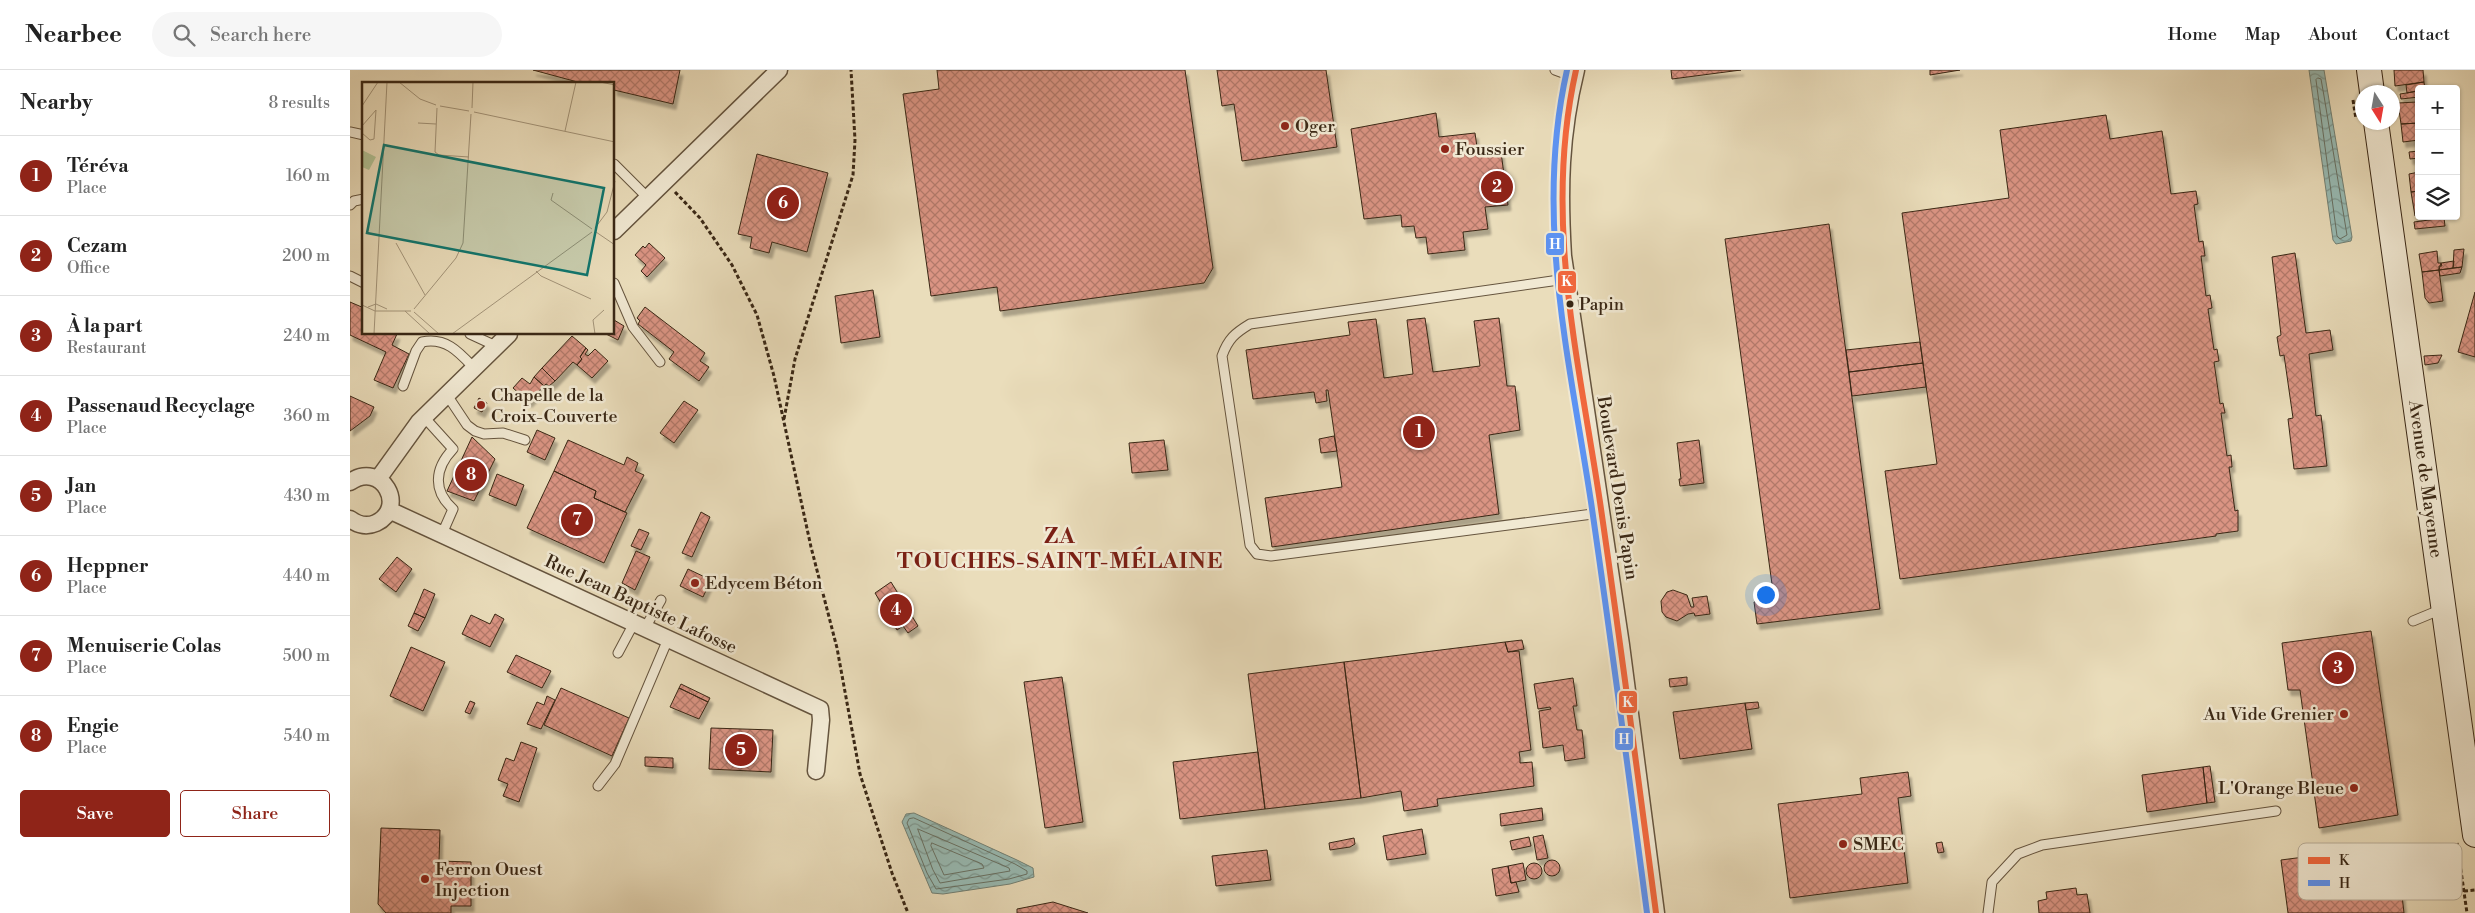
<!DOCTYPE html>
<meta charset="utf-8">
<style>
body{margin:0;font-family:"Libre Bodoni",serif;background:#f6f6f6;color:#222}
.controls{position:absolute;right:15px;top:15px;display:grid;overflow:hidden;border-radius:5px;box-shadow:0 1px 4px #0004}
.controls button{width:45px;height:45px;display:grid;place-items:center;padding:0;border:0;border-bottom:1px solid #e0e0e0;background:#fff;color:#222;font:25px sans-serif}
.compass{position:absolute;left:2005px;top:15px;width:45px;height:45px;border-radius:50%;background:#fff;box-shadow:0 1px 4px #0004;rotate:169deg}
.you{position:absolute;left:1415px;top:524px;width:18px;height:18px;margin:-12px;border:4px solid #fff;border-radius:50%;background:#1a73e8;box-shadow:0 0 0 8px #1a73e833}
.badge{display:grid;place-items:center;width:32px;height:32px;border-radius:50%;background:#8f2418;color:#fff;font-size:16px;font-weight:700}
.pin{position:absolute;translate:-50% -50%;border:2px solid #fff;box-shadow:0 1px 5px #0006}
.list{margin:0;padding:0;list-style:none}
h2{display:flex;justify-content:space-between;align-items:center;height:65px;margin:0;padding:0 20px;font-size:21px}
h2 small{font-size:16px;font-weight:400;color:#767676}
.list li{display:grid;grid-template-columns:32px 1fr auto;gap:15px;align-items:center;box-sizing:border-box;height:80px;padding:0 20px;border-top:1px solid #e0e0e0}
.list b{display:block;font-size:19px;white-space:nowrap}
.list p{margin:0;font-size:16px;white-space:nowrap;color:#767676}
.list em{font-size:16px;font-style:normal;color:#767676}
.actions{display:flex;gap:10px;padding:15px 20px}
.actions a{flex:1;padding:11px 0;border:1px solid #8f2418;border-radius:5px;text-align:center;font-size:18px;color:#8f2418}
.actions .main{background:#8f2418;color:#fff}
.icon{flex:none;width:28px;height:28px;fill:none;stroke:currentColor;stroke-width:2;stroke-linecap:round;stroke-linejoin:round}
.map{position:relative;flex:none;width:2125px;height:843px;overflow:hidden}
header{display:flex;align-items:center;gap:30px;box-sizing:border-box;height:70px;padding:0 25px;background:#fff;border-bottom:1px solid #e0e0e0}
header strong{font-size:24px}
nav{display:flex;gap:28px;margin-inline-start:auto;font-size:18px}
.search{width:350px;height:45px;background:#f6f6f6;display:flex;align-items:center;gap:12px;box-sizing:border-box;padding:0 18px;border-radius:28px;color:#767676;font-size:19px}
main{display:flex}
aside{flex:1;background:#fff}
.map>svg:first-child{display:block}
.water{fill:url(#water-waves);stroke:#728074}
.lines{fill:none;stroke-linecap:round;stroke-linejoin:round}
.shore{stroke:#687164;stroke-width:1}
.building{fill:url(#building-cross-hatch);stroke:#392715;filter:url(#shadow)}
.service-casing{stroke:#65543e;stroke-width:11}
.minor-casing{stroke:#65543e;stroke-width:19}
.secondary-casing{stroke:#392715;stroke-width:26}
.path{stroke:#392715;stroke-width:3;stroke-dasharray:4 2.5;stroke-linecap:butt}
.service{stroke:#f1e9d3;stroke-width:9}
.minor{stroke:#f1e9d3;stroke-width:16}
.secondary{stroke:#f1e9d3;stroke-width:24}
.bus-1-casing{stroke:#f1e9d3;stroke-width:10}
.bus-2-casing{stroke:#f1e9d3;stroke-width:10}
.bus-1{stroke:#f2673d;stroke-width:6}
.bus-2{stroke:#5d93f3;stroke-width:6}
.poi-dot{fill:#8f2418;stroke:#f1e9d3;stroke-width:2}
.bus-dot{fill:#392715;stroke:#f1e9d3;stroke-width:2}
.labels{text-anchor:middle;stroke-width:5;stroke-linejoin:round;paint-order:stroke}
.bus-label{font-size:17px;fill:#392715;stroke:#f1e9d3;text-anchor:start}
.poi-label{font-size:18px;fill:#392715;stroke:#f1e9d3;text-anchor:start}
.street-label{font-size:18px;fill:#392715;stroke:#f1e9d3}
.district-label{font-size:22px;font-weight:bold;letter-spacing:1px;fill:#7a1f14;stroke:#f1e9d3}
.inset-road{fill:none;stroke:#a39479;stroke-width:1}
.view{fill:#0f766e;fill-opacity:0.15;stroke:#0f766e;stroke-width:2.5}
.inset-edge{fill:none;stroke:#392715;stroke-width:2.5}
.key{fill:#f1e9d3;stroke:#baaf9a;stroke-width:1}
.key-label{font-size:14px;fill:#392715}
.line-badge{stroke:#f1e9d3;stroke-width:2}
.badge-label{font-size:14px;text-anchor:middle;font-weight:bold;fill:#fff}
</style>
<header>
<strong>Nearbee</strong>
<div class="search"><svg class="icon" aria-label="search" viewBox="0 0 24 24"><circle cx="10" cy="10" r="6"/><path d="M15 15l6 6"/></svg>Search here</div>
<nav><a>Home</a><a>Map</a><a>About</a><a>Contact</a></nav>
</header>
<main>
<aside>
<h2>Nearby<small>8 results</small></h2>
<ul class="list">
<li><span class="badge">1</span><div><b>Téréva</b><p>Place</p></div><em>160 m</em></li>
<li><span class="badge">2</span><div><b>Cezam</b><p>Office</p></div><em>200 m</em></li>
<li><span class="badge">3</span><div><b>À la part</b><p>Restaurant</p></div><em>240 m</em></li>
<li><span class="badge">4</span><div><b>Passenaud Recyclage</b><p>Place</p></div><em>360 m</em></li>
<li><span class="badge">5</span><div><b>Jan</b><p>Place</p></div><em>430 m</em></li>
<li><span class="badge">6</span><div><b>Heppner</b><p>Place</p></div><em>440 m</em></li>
<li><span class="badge">7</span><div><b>Menuiserie Colas</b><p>Place</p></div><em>500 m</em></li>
<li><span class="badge">8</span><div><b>Engie</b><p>Place</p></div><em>540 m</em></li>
</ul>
<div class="actions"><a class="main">Save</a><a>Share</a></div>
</aside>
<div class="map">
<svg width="2125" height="843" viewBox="0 0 2125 843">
<defs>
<pattern id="water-waves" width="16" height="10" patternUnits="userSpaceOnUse" patternTransform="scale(1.25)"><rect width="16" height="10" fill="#98bbb4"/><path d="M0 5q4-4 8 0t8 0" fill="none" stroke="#7d9891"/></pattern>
<pattern id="building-cross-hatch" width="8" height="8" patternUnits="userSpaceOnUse" patternTransform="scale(1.25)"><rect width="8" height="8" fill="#da9483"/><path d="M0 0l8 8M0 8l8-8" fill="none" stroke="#b2796a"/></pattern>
<filter id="shadow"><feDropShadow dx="3" dy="5.5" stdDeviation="1" flood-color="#0004"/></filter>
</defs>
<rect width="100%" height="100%" fill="#eaddbb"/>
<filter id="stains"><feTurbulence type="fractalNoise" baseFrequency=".004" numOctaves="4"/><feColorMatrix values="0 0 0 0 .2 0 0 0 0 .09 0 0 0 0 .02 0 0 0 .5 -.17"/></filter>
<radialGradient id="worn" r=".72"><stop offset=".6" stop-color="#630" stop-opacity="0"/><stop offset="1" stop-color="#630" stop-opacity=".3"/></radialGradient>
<!-- water -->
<path class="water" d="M1959,0H1974L2002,167L2001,171L1986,174L1983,170Z
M564,743L667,790L683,798L684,807L660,814L593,824L582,823L552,752L556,744Z"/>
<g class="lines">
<!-- shore -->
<path class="shore" d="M1968,8L1971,9L1974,26L1997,165L1990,169L1987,166L1966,10Z
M564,748L665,794L677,801V804L659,809L586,819L577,803L557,753L559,749Z
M568,759L659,798L660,801L590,813L583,800Z
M582,773L632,794L634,798L594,805L581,776Z"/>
</g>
<!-- building -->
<path class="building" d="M183,0H330L323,34L264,20V14H235Z
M587,0H835L863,198L854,213L650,241L647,217L581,226L553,24L589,19Z
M867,0H976L987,77L892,91L884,34L872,36Z
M1321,0H1391L1322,9Z
M1580,0H1610L1580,5Z
M2044,0H2073L2074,12L2045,16Z
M2074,12L2075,19L2057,23L2056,15Z
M2069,21V27L2051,29L2050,24Z
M2067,32L2069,53L2051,54L2048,33Z
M1086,43L1089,67L1125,63L1128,84L1151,82L1158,135L1135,137L1138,159L1113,162L1115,180L1078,184L1076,167L1066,168L1064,156L1052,157L1051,145L1014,149L1001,59Z
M1756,45L1760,69L1812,61L1821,124L1846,121L1848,134L1844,135L1849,172L1853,171L1855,186H1851L1856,226L1860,225L1862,238L1858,239L1864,280L1867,279L1869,291L1864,292L1870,334L1873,333L1875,343H1871L1877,386L1881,385L1882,397H1879L1885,441L1888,440V461L1866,464V466L1550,509L1535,401L1587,394L1552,143L1659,128L1650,60Z
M2069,53V70L2053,72L2051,54Z
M2069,81V88L2060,89L2059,82Z
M407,84L478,103L457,182L422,172L419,183L400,178L402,167L388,164Z
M2069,102V121L2061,122L2059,104Z
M2069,121V145L2065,146L2061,122Z
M2094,148L2095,156L2065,159L2064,152Z
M1479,154L1530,539L1407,554L1404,532L1424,529L1375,169Z
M299,173L315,188L297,207L291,201L296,195L285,185L293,176L295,178Z
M2114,179L2112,197L2103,198L2104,180Z
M2087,181L2088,193H2091L2092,196H2089V200L2072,202L2069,184Z
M1945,183L1956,263L1980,260L1983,280L1959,284L1966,346L1971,345L1977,396L1944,399L1938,349L1943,348L1934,285L1930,286L1927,267L1931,265L1922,187Z
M2104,191L2103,198L2089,200L2091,193Z
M2112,197L2110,203L2090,206L2089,200Z
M2089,200L2093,231L2079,233L2075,228L2072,202Z
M523,220L530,267L491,273L485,226Z
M2125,222V287L2108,282Z
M0,232L14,238V264H47L42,275L59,284L43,318L24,310L36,282L0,265Z
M295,237L355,283L350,291L359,297L349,311L319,289L324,282L288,254L290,251L287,248Z
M1075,248L1083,302L1130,296L1124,251L1149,248L1157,316H1165L1170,360L1139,365L1149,444L922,477L915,428L992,417L978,320H976L977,331L966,333L964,322L903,329L896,280L1000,265L998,252L1026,249L1034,308L1063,304L1057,250Z
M264,250L274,256L268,270L256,264H264Z
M222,266L236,278L230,287L232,289L227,295L223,292L205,311L192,298Z
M1570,272L1573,293L1499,302L1496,280Z
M236,278L238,280L235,284L238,286L245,279L258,291L242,308L227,295L232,289L230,287Z
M2092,285L2088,293L2075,295L2074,286Z
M1573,293L1576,317L1502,326L1499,302Z
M192,298L205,311L199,316L196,314L194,316L184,307Z
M184,307L194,316L179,332L163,318L172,308L180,314Z
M0,326L24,337L20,346L0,361Z
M129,328L137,333L132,342L124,338Z
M334,331L348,340L324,373L310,363Z
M187,360L205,368L195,390L177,382Z
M984,366L987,381L971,383L969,369Z
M122,367L145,389L124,431L97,421Z
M218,370L274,395L277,387L288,393L285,401L294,405L275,442L244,428L246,421L204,401Z
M814,370L818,400L782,403L779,373Z
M1349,370L1354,413L1330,416L1329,409H1331L1327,373Z
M204,401L246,421L244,428L277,443L254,493L177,458Z
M147,404L174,415L166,436L139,425Z
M351,442L360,447L342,487L332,483Z
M289,459L299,463L291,480L281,476Z
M286,481L300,487L285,520L272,513Z
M47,487L62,499L46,522L29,509Z
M338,499L361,510L353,527L330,516Z
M541,512L568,556L558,563L553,556L547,560L525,523Z
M74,519L85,524L75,548L64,543Z
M1323,520L1337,525L1341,537H1344L1342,528L1357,526L1360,544L1345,546L1344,543L1338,544L1327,551L1316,547L1312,542L1311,531L1317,522Z
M64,543L75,548L68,561L58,556Z
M145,544L154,549L140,577L112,564L121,545L140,554Z
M2021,561L2048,745L1969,758L1950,620H1938L1932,573Z
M1172,570L1174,579L1158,582L1155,572Z
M1155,572L1158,582L1169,581L1181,680L1169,682L1170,688V693L1182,692L1184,716L1087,729L1088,736L1054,741L1051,721L1011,728L994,592Z
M61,577L95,592L73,641L40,626Z
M166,585L201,601L192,618L157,602Z
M994,592L1011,728L915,739L898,604Z
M712,607L733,752L695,758L674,612Z
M1337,607V615L1320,617L1319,609Z
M1223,608L1227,636H1223L1227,660H1232L1235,688L1215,691L1213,675L1193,678L1189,641L1201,639L1200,637L1188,639L1184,614Z
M331,614L360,628L358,632L329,618Z
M211,618L279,648L262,686L194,655Z
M329,618L358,632L349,649L320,637Z
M197,626L205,630L191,659L177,654L187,632L194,635Z
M120,631L125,633L120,644L115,642Z
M1408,632L1409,638L1396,640L1395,633Z
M1395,633L1402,679L1330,689L1323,642Z
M361,658L423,660L421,702L359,699Z
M171,672L187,678L169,732L153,726L158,714L148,710L156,688L164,691Z
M908,682L915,739L830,749L823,692Z
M295,687L323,688V698L295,696Z
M1860,696L1865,732L1857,733L1853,697Z
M1853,697L1857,733L1797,742L1792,705Z
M1558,702L1561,726L1548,728L1558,813L1440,828L1428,734L1512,724L1510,708Z
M1192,738L1193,750L1151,756L1150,744Z
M31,758L90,760L89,791L121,792V836H101V843H36L28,834Z
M1072,759L1076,784L1037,790L1033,766Z
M1193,765L1198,788L1187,790L1183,767Z
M1179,767L1181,776L1162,780L1160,771Z
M1004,768L1005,774L1000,777L980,780L979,773Z
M1592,772L1594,782L1588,783L1586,773Z
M917,780L921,810L866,816L862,786Z
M2008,780L2012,813L2050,808L2054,843H1938L1931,790Z
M1194 798a8 8 0 1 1 16 0a8 8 0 1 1-16 0Z
M1173,793L1176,810L1161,813L1158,796Z
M1176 801a8 8 0 1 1 16 0a8 8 0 1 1-16 0Z
M1158,796L1161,813L1166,812L1169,822L1146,826L1142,799Z
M1726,818L1727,825L1737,824L1740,843H1689L1688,831L1697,829L1696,822Z
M703,832L738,843H667V839Z"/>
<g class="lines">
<defs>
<path id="service" d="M1205,0L1224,7
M0,62L14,65
M264,94L298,128
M0,135L4,131L14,129
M0,206L14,213
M1216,209L900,254C885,263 878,269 872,286L900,475L907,484L921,486L1250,443
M264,213L283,257L310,292
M120,264L146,276
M53,316L66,281L72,272C96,267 109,282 124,298
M97,325L117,355L125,361L134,364L153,363L175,370
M74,347L103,379C84,399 83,421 103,439L92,464
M2063,551L2092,539
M295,558L311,530
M268,583L284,553
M248,716L265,694L318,569
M1638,843L1642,812L1668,784L1692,775L1926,741"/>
<path id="minor" d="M1226,0C1210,65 1209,119 1213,186L1271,575L1306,843
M264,161L429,0
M28,409L69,352L159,264
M0,412C32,390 58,438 26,453C17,457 8,455 0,449
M39,440L470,639L471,650L466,701"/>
<path id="secondary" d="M2019,0L2022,22
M2026,52L2125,765"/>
</defs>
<!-- service casing -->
<use href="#service" class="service-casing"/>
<!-- minor casing -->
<use href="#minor" class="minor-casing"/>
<!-- secondary casing -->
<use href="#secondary" class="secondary-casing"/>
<!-- path -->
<path class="path" d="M2003,30L2006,49
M325,122L350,148L382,195L407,245L424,306L461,477L487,578L510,704L542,803L558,843
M434,349L445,289L503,105L505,70L501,0
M2107,773L2117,843
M2114,821L2125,820"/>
<!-- service -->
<use href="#service" class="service"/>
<!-- minor -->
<use href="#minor" class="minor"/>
<!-- secondary -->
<use href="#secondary" class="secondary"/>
<defs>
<path id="bus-1" d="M1226,0C1193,147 1228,286 1250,432C1270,569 1288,706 1306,843"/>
<path id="bus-2" d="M1217,0C1184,146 1219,287 1241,432C1261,569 1279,706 1297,843"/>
</defs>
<!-- bus-1 casing -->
<use href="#bus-1" class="bus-1-casing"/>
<!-- bus-2 casing -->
<use href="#bus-2" class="bus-2-casing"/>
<!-- bus-1 -->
<use href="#bus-1" class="bus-1"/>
<!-- bus-2 -->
<use href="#bus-2" class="bus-2"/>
</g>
<!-- markers -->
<g class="poi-dot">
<circle cx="935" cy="56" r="5"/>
<circle cx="1095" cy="79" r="5"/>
<circle cx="131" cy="335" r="5"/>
<circle cx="345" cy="513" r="5"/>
<circle cx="1994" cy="644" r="5"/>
<circle cx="2004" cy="718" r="5"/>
<circle cx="1493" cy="774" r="5"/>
<circle cx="75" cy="809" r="5"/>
</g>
<circle class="bus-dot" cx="1220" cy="234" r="4.5"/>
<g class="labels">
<!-- bus labels -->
<g class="bus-label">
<text x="1229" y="240">Papin</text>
</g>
<!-- poi labels -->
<g class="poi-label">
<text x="945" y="62">Oger</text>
<text x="1105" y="85">Foussier</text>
<text x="141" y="331">Chapelle de la<tspan x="141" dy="21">Croix-Couverte</tspan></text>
<text x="355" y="519">Edycem Béton</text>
<text x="1984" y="650" text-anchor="end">Au Vide Grenier</text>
<text x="1994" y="724" text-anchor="end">L'Orange Bleue</text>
<text x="1503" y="780">SMEC</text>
<text x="85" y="805">Ferron Ouest<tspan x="85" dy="21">Injection</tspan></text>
</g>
<!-- street labels -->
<g class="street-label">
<text transform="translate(2076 409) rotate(82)" y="6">Avenue de Mayenne</text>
<text transform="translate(1268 418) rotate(81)" y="6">Boulevard Denis Papin</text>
<text transform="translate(291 534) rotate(25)" y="6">Rue Jean Baptiste Lafosse</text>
</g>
<!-- district labels -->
<g class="district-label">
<text x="710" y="473">ZA<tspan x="710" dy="25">TOUCHES-SAINT-MÉLAINE</tspan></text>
</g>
</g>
<!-- overview -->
<g transform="translate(12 12)">
<rect width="252" height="252" fill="#eaddbb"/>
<path d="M0,68L14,75L7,88L0,85Z" fill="#b1c295"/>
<path class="inset-road" d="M37,0L58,17L74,23M238,0L253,3M0,24L16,0M78,24L107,29M75,26L73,70L77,73L107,75M110,26L111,0M112,30L253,60M56,41L74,42M0,44L14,28L12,57L8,58L0,51M203,49L214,0M191,111L189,118L230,147M233,146L245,130L253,99M234,150L253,163M34,161L63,213M174,189L179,194L229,217M0,223L13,229H49M6,225L14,222L25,227M52,227L94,176L101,161L109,32M43,229L68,252M52,230L77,252M12,252L25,0M90,252L230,150M233,252L231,238L242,228"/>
<path class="view" d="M22,63L242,106L225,193L5,151Z"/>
<rect width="252" height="252" class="inset-edge"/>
</g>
<!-- legend -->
<rect x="1948" y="773" width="164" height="57" rx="8" class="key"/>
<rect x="1958" y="787" width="22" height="7" fill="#f2673d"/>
<rect x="1958" y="810" width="22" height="6" fill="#5d93f3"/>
<g class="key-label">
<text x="1989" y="795">K</text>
<text x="1989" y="818">H</text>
</g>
<g class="line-badge">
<rect x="1195" y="162" width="20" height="24" rx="5" fill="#5d93f3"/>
<rect x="1207" y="200" width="20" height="24" rx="5" fill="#f2673d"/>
<rect x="1268" y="620" width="20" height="24" rx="5" fill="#f2673d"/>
<rect x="1264" y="657" width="20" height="24" rx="5" fill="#5d93f3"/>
</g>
<g class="badge-label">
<text x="1205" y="179">H</text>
<text x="1217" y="216">K</text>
<text x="1278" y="637">K</text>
<text x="1274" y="674">H</text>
</g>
<rect width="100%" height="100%" filter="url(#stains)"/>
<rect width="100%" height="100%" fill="url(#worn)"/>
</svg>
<div class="controls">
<button>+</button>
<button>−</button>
<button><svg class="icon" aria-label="layers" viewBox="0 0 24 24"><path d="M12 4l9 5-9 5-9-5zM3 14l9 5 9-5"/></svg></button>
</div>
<svg class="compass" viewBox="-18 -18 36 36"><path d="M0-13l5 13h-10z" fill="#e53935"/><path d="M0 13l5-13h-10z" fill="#767676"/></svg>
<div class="you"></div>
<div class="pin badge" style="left:1069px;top:362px">1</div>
<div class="pin badge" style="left:1147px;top:117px">2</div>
<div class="pin badge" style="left:1988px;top:598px">3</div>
<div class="pin badge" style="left:546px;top:540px">4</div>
<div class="pin badge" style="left:391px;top:680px">5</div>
<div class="pin badge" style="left:433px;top:133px">6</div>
<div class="pin badge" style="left:227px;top:450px">7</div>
<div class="pin badge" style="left:121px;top:405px">8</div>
</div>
</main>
